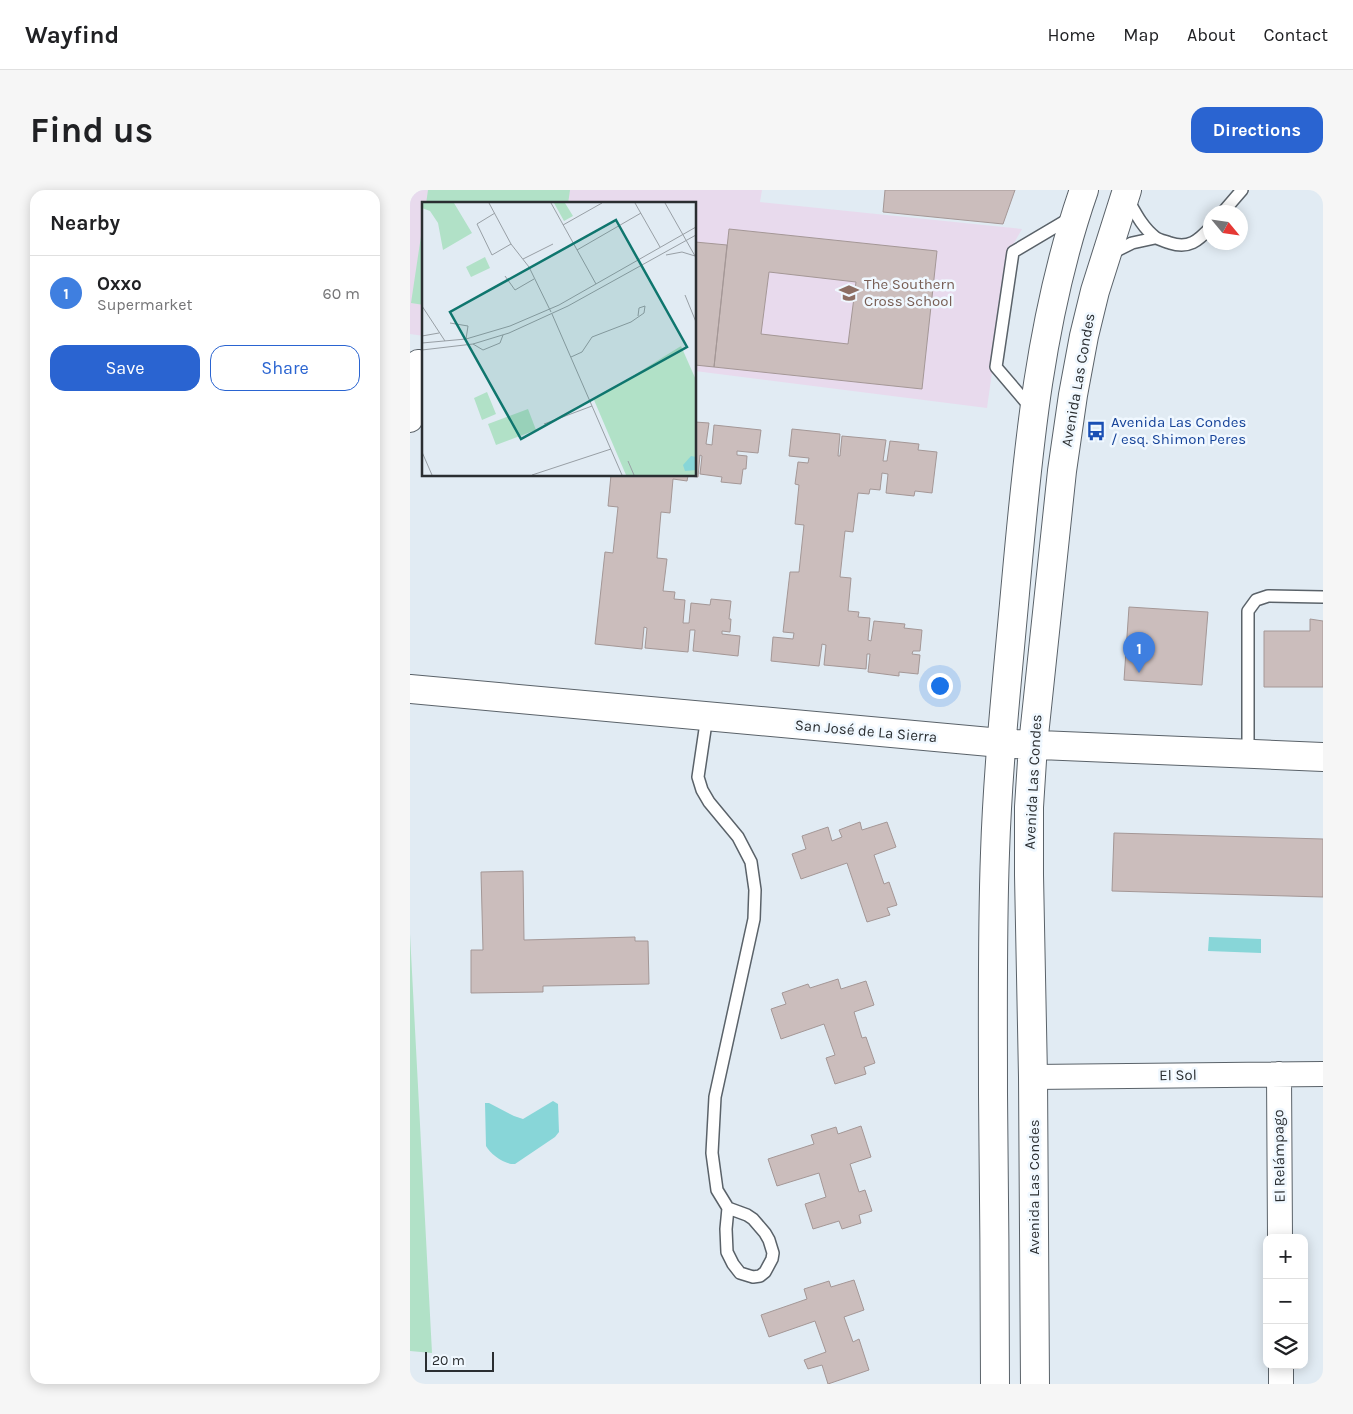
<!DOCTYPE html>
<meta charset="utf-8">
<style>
body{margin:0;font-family:Karla,sans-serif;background:#f6f6f6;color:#202124}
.controls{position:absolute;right:15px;bottom:15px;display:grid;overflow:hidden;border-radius:10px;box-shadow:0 2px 12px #0003}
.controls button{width:45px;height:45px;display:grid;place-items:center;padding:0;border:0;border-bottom:1px solid #e0e0e0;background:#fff;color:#202124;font:25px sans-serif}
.compass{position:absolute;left:793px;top:15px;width:45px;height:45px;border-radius:50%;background:#fff;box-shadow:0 2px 12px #0003;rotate:119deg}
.scale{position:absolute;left:15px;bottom:12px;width:69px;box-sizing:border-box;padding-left:5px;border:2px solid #2a2e31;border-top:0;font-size:14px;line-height:18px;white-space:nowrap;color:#2a2e31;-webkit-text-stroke:4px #f0f8ff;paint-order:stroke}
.you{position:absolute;left:529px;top:495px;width:18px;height:18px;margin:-12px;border:4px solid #fff;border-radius:50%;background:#1a73e8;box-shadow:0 0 0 8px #1a73e833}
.badge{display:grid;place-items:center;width:32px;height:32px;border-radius:50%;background:#2a64d1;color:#fff;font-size:16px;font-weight:700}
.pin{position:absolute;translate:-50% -41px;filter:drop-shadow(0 1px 2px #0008)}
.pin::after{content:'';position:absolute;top:26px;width:18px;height:15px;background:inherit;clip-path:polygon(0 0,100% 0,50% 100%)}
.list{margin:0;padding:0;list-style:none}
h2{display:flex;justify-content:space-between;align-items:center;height:65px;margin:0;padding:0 20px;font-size:21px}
h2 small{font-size:16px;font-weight:400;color:#757577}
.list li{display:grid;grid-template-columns:32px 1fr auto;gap:15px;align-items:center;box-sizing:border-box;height:75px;padding:0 20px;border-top:1px solid #e0e0e0}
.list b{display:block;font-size:19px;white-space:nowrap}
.list p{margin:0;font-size:16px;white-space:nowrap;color:#757577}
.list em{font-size:16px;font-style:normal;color:#757577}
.actions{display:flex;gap:10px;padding:15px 20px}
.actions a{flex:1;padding:11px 0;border:1px solid #2a64d1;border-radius:15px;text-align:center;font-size:18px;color:#2a64d1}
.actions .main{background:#2a64d1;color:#fff}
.icon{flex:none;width:28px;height:28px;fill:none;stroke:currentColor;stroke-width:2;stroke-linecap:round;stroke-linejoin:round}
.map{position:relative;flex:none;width:913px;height:1194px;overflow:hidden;border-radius:15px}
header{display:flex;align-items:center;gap:30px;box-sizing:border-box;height:70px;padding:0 25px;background:#fff;border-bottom:1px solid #e0e0e0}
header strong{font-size:24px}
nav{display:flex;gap:28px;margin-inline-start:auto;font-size:18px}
.intro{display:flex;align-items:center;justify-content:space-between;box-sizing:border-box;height:120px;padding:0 30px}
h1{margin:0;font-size:35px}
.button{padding:12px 22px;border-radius:15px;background:#2a64d1;color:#fff;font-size:18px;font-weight:700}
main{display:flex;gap:30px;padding:0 30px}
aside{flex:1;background:#fff;border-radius:15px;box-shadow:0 2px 12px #0003}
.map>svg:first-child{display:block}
.education{fill:#e8daed}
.green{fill:#b1e1c7}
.water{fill:#88d6d8}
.building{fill:#cbbdbc;stroke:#a49796;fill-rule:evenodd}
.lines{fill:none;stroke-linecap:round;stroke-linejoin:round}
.service-casing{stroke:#5a6269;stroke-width:14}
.minor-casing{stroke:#5a6269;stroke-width:26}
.tertiary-casing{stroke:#5a6269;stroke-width:30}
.secondary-casing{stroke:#5a6269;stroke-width:30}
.service{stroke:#fff;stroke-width:11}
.minor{stroke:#fff;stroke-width:24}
.tertiary{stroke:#fff;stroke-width:28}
.secondary{stroke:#fff;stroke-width:28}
.labels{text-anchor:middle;stroke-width:5;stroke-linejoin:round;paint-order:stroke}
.education-label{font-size:15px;fill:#785e54;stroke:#f0f8ff;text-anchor:start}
.street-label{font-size:15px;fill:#2a2e31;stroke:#f0f8ff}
.transit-label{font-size:15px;fill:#164399;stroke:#f0f8ff;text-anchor:start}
.inset-road{fill:none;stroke:#989fa5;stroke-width:1}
.view{fill:#0f766e;fill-opacity:0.15;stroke:#0f766e;stroke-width:2.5}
.inset-edge{fill:none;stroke:#2a2e31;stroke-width:2.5}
</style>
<header>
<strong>Wayfind</strong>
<nav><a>Home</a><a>Map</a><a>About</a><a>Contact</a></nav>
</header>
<div class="intro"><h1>Find us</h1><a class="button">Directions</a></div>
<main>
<aside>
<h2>Nearby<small></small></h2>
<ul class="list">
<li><span class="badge" style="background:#3f7fe0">1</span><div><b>Oxxo</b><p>Supermarket</p></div><em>60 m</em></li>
</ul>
<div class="actions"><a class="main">Save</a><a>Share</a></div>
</aside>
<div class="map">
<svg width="913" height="1194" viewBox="0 0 913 1194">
<rect width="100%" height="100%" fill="#e1ebf3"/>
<!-- education -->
<path class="education" d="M0,0H352L350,12L612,39L599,62L577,218L285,181V14H14V146L0,144Z"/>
<!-- green -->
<path class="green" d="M18,0H160L158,14H16Z
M14,26V115L1,113Z
M0,744L22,1163L0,1161Z"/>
<!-- water -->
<path class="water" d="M799,747L851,749V763L798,761Z
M143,911L148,914L149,942L145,947L105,974C95,975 80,964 76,956L75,913H79L104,926L113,929Z"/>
<!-- building -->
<path class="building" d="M475,0H605L593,34L473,22Z
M319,39L527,61L512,199L304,177ZM359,82L446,92L438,154L351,144Z
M285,52L317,55L304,177L285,175Z
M285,232L299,233L296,254L302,255L304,235L351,240L348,263L327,261V265L337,266L336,279H333L331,294L311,292L312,287L290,284L292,266L290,265L288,287L278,286L277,291L263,289L260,323L251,322L247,368L257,369L253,401L265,402L264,409L275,410L273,433H279L281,413L300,415L301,409L321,411L319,429H321L320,442L312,441V444L330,446L328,466L283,461L285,440H280L278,462L235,458L237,438L234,437L232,459L185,454L195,362L203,363L208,317L198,316L201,285H285Z
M382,239L430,244L428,266H430L432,246L476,250L473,271H477L480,251L509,254L508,260L527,262L522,303L505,301L504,306L476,303L478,284L472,283L470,300L460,299L459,304L448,303L443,342L435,341L430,387L441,388L438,421L449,422L448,427L460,428L458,450L461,451L464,431L495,434L494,438L512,440L510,461H503L502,464L510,465L508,484L489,482V486L458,482L460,464H457L456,479L414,475L416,455L412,454L409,476L361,471L363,447L383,449L384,443L373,442L380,382H389L394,335L385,334L389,295L385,294L388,272L398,273L399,268L379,266Z
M719,417L798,422L792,495L714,490Z
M900,429L913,431V497H854V441H900Z
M450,632L452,640L477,632L486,657L464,665L474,694L479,692L487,715L477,718L480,725L457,732L437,673L391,689L382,664L396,659L392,646L418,637L422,651L432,647L429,640Z
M704,643L913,649V707L702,701Z
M113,681L114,750L225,747V751H238L239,794L133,796V802L61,803V760H73L71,682Z
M428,789L431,799L456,791L464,815L444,822L452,848L456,847L465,873L454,877L456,884L425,894L416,868L425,865L414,834L371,849L361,819L376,814L372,803L398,794L400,798Z
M451,936L461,967L440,974L449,1002L455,1000L462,1021L449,1025L451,1033L432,1039L429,1031L403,1039L395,1014L416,1007L409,983L367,996L358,969L404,954L401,945L426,937L428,944Z
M444,1090L454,1120L434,1127L443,1152L449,1149L459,1180L418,1194L412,1175L398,1179L394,1170L416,1162L405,1131L359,1147L351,1125L397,1109L394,1099L419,1091L421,1097Z"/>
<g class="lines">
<defs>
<path id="service" d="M717,8C725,22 732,37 745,47C749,50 755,51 760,53C779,59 788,51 801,37
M813,22L832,0
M700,64L722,53L745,48
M621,218L586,177L603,62L662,27
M297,526L288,587L292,600L299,612L328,647L341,672L345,700L344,729L305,907L302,963L307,1000L318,1018L316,1039L317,1062L323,1074L330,1083L343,1087L350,1086L355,1082L362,1069L363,1063L359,1050L355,1043L343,1029L337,1025L318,1018
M838,563V421L846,410L858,406L913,407"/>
<path id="minor" d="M0,230L8,172
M869,884L870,1048
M623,887L913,884
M871,1175V1194"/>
<path id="tertiary" d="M0,499L591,553"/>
<path id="secondary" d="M605,554L913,567
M585,1194C585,1097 584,1001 583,904C583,824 582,743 585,663C588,572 598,482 606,392C618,260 630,126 674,0
M625,1194L623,887L619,685V617L623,555L652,281L663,205L674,146L685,101L717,0"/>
</defs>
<!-- service casing -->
<use href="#service" class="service-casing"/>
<!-- minor casing -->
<use href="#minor" class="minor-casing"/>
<!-- tertiary casing -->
<use href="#tertiary" class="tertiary-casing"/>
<!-- secondary casing -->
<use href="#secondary" class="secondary-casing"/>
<!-- service -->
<use href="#service" class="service"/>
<!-- minor -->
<use href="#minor" class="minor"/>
<!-- tertiary -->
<use href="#tertiary" class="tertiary"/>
<!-- secondary -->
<use href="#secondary" class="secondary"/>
</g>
<!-- icons -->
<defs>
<symbol id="school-bare" viewBox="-9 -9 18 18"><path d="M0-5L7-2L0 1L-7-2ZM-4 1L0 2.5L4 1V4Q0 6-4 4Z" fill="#8d6e63" stroke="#f0f8ff" stroke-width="2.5" paint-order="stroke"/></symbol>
<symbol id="bus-bare" viewBox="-9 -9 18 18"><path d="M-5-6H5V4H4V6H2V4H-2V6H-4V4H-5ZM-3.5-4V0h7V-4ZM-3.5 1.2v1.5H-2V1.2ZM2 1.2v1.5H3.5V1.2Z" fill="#1a4fb4" stroke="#f0f8ff" stroke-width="2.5" paint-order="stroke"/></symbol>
</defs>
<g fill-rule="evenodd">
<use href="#school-bare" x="425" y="89" width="28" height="28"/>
<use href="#bus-bare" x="672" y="227" width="28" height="28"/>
</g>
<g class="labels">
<!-- education labels -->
<g class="education-label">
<text x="454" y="99">The Southern<tspan x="454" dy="17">Cross School</tspan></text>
</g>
<!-- street labels -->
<g class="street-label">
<text transform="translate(668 190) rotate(-80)" y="5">Avenida Las Condes</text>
<text transform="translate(456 541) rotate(5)" y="5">San José de La Sierra</text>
<text transform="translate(623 592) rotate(-87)" y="5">Avenida Las Condes</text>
<text transform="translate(768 885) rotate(-1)" y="5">El Sol</text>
<text transform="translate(869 966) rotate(-91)" y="5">El Relámpago</text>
<text transform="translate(624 997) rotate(-90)" y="5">Avenida Las Condes</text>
</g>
<!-- transit labels -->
<g class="transit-label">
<text x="701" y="237">Avenida Las Condes<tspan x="701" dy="17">/ esq. Shimon Peres</tspan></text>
</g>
</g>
<!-- overview -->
<g transform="translate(12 12)">
<rect width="274" height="274" fill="#e1ebf3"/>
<path d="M0,1H32L50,31L21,48L16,21L8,9L0,6ZM132,1H143L151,14L142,19ZM63,55L68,66L49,75L44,65ZM259,144L274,178V273H204L172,198ZM65,190L74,212L60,218L52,196ZM106,207L114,228L74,243L66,222Z" fill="#b1e1c7"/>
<path d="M269,254L274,255V268L263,269L261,263Z" fill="#88d6d8"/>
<path class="inset-road" d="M67,1L89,42L107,65L129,110M129,1L174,82M213,1L238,45M243,1L273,54M73,11L55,22L70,53L89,42M141,23L180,1M155,48L219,11M244,53L260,50L273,54M101,57L131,42M83,74L93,88L112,77M263,93L274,120M0,104L23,139M130,112L200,273M28,121L46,124L44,137M0,134L17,131M0,141L44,137L88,124L137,103L274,25M51,142L61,148L78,141L81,133M0,148L51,142L87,131L146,104L274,33M149,155L160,150L170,135L209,120L222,111L223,104L217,106L216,114M122,222L170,204M0,250L10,273M206,259L212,273M110,273L189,247"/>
<path class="view" d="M194,18L265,145L99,237L28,110Z"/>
<rect width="274" height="274" class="inset-edge"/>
</g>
</svg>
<div class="controls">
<button>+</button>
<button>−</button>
<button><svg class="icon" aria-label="layers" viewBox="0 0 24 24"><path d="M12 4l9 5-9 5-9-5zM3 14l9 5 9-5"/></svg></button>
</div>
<svg class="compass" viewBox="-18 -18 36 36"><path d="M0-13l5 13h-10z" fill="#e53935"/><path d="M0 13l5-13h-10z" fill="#757577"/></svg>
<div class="scale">20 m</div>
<div class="you"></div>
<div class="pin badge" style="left:729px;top:483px;background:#3f7fe0">1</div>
</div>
</main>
